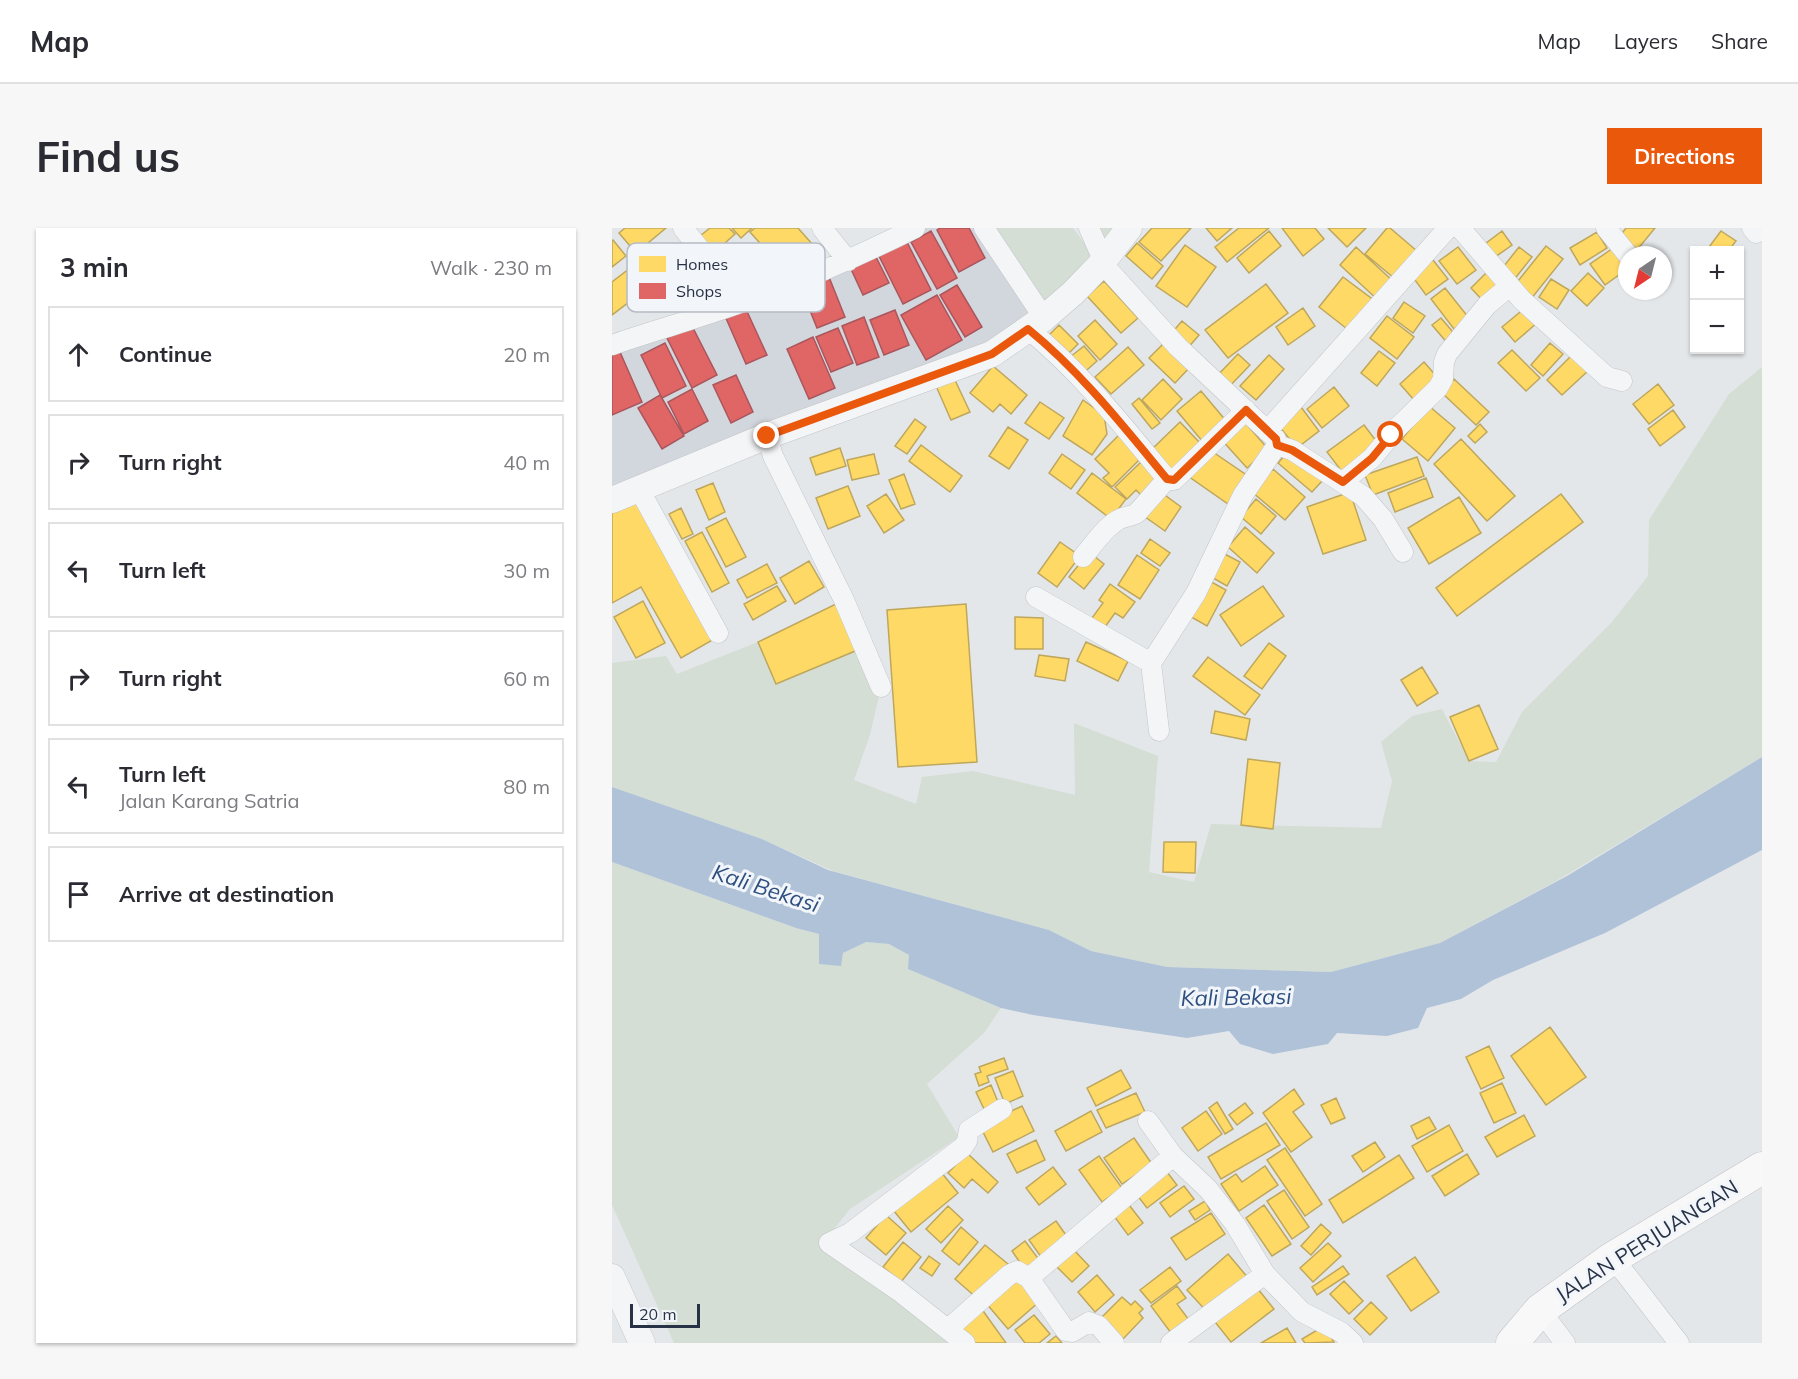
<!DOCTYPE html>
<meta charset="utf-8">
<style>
body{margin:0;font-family:Mulish,sans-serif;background:#f7f7f7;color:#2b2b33}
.controls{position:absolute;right:18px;top:18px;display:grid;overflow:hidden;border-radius:0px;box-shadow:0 2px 4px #0004}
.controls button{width:54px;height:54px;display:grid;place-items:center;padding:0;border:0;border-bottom:2px solid #e1e1e2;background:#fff;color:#2b2b33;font:30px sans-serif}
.compass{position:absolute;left:1006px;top:18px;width:54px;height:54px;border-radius:50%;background:#fff;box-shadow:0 2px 4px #0004;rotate:215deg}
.scale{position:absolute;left:18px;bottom:15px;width:70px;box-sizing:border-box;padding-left:6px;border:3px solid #283246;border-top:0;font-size:16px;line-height:21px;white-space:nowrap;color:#283246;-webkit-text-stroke:4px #f2f5f9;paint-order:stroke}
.stop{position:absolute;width:18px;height:18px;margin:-14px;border:4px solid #ea580c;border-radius:50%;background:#fff}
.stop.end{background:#ea580c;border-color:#fff;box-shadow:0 2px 6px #0008}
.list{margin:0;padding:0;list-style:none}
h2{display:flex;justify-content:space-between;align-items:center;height:78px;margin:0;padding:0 24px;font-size:26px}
h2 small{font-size:20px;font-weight:400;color:#7c7c81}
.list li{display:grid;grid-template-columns:39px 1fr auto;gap:18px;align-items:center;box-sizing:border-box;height:96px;margin:0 12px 12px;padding:0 12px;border:2px solid #e1e1e2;border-radius:0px}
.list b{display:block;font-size:22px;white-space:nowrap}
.list p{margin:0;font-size:20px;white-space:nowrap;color:#7c7c81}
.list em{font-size:20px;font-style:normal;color:#7c7c81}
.icon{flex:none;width:33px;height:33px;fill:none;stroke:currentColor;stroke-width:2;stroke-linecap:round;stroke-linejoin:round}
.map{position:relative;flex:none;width:1150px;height:1115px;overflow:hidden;border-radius:0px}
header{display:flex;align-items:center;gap:36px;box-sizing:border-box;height:84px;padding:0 30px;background:#fff;border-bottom:2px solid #e1e1e2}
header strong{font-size:28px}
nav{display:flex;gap:33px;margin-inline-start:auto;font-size:21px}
.intro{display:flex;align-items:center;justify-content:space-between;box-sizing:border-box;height:144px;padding:0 36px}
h1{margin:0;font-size:42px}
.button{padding:15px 27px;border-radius:0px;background:#ea580c;color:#fff;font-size:21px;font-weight:700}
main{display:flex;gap:36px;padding:0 36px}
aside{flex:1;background:#fff;border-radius:0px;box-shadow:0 2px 4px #0004}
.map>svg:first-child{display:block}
.built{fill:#d2d6dd}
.green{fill:#d4ded4}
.water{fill:#b0c2d8}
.homes{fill:#ffd966;stroke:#bea75c;stroke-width:1.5}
.shops{fill:#e06666;stroke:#a9565c;stroke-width:1.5}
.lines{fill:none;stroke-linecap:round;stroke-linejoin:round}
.minor-casing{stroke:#c2c5c8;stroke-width:21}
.tertiary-casing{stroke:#c2c5c8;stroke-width:27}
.primary-casing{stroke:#c0c3c8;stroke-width:33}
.minor{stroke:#f4f5f7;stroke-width:20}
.tertiary{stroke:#f4f5f7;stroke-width:26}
.primary{stroke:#f8f8f8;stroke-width:32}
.route{stroke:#ea580c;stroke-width:8}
.labels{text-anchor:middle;stroke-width:6;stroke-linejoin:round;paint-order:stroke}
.street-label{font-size:21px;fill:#283246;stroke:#f2f5f9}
.water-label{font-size:22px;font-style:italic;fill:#2d4f7f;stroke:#f2f5f9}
.key{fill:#f2f5f9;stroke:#b5bac3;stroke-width:1.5}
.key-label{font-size:16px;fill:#283246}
</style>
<header>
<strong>Map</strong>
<nav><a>Map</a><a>Layers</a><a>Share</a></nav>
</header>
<div class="intro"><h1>Find us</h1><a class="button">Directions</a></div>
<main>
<aside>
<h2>3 min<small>Walk · 230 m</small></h2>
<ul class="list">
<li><svg class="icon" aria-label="ahead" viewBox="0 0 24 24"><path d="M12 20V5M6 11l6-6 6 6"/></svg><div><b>Continue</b></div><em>20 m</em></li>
<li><svg class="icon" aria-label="right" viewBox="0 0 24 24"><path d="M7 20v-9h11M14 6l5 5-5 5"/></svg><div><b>Turn right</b></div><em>40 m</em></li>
<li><svg class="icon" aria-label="left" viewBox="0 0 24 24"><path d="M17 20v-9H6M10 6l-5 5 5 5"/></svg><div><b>Turn left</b></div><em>30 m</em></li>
<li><svg class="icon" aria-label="right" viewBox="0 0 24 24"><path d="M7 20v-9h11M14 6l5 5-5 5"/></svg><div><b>Turn right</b></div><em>60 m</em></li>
<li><svg class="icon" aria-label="left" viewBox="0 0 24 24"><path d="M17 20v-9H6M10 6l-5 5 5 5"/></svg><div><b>Turn left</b><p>Jalan Karang Satria</p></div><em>80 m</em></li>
<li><svg class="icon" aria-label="arrive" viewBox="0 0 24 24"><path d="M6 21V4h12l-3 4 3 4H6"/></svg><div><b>Arrive at destination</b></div></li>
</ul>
</aside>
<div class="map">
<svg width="1150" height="1115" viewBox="0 0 1150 1115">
<rect width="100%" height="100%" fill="#e4e7ea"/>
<!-- built -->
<path class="built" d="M303,0H372L432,90L380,126L0,272V117Z"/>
<!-- green -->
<path class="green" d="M372,0H461L483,29L477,0H517L432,90Z
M1150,139V529L946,652L828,715L719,744L555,739L479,723L437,702L221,643L150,611L0,559V435L54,428L65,446L146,414L164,455L252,420L269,459L258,507L242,552L304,576L310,549L361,543L463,567L462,495L546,528L537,644L582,654L599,596L769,600L780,553L769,514L800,488L830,481L857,533L884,534L910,484L1000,394L1036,348L1037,292L1117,166Z
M0,634L184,700L207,706L231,725L253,714L277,716L297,727V741L389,780L372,805L315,856L347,909L238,981L211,1015L344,1115H62L0,977Z"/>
<!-- water -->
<path class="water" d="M1150,529V622L993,705L881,752L849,771L815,780L806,800L775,808L725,805L716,816L661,826L628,816L617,803L575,810L421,787L389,780L296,741L297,727L277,716L254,714L231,725L229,738L207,736V706L184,700L0,634V559L150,611L216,642L437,702L479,723L555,739L719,744L828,715L955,648Z"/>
<!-- homes -->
<path class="homes" d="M13,0H54L24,25L7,5Z
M98,0H117L123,6L113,15L120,23L109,31L88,8Z
M120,0H140L129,10Z
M143,0H186L201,17L172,42L138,4Z
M540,0H579L549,33L527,14Z
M594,0H620L605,13Z
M627,0H657L615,34L603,19Z
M670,0H703L712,11L691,28Z
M716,0H754L735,19Z
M775,0H778L805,23L782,50L753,26Z
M1014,0H1043L1025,22L1008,8Z
M657,3L669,18L637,45L625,30Z
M890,3L900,17L879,32L869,19Z
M1109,3L1124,13L1117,22H1102L1097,19Z
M985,4L995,20L968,37L958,20Z
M1,12L14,28L0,39V13Z
M525,15L551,38L540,51L514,28Z
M573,17L604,39L575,79L544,58Z
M934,18L951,31L919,71L902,58Z
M1004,18L1015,34V41L993,57L978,36Z
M744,19L783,55L767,73L728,37Z
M846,19L864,42L845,56L827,33Z
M907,19L920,29L901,53L888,43Z
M821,32L836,51L814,67L800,48Z
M22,37L38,58L0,87V54Z
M876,43L890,58L872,74L859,60Z
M976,45L992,60L975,78L959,63Z
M731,49L763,73L739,104L707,79Z
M939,51L957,62L945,81L927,69Z
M492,53L526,90L509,105L475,68Z
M654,56L676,85L616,130L593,102Z
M833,60L857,90L842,101L819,71Z
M792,74L813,88L801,105L781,90Z
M691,80L703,98L676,117L664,99Z
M913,80L926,94L903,114L890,99Z
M775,88L802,109L785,131L758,110Z
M829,90L846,110L837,117L820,97Z
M483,92L505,116L488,132L466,108Z
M570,93L587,107L575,121L558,107Z
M447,97L466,116L452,130L433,111Z
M552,115L578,139L563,155L537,130Z
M938,115L951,126L931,148L919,137Z
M472,118L485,133L467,149L453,133Z
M516,119L532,137L499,166L483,149Z
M900,122L928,150L914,163L886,135Z
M767,123L783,135L765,158L749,145Z
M626,126L638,137L614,162L602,151Z
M961,126L977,142L950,167L935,152Z
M657,127L672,141L644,172L628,158Z
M812,134L826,150L802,172L788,156Z
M381,138L415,167L399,186L388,176L381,184L358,165Z
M342,150L358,184L339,192L324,158Z
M551,151L570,171L549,192L530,172Z
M842,151L877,184L864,197L829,164Z
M1046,156L1062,177L1037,196L1021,176Z
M722,159L737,178L710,200L695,181Z
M589,163L615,194L591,214L565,183Z
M527,170L548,195L540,201L520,176Z
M471,172L492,187L495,206L480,227L451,208Z
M428,174L452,190L437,211L413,195Z
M817,178L843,200L816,233L790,211Z
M689,179L707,203L685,220L666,197Z
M1061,182L1073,199L1048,218L1036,201Z
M303,191L314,199L295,226L283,218Z
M630,191L656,221L635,240L608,210Z
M568,194L588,215L557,245L537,224Z
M868,196L875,204L863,215L856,208Z
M752,197L768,218L731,245L715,224Z
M396,199L416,212L397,241L377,228Z
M509,205L532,227L500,259L491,250L497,245L483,231Z
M849,211L903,268L875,293L822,236Z
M309,217L350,248L338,264L297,233Z
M228,220L234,238L204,247L198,230Z
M595,220L636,248L616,276L576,248Z
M676,224L710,253L700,264L666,235Z
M262,226L267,246L240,252L235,232Z
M450,226L473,242L459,261L437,245Z
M805,229L812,248L761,267L753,247Z
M529,234L550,255L534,272L524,262L515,271L503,259Z
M661,241L693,269L673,292L640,264Z
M480,245L514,271L499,291L465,265Z
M292,246L303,276L289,281L277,252Z
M814,250L821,269L783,284L776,265Z
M101,255L113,284L97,292L84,262Z
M236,258L248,288L216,301L204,270Z
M546,262L569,279L553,303L529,286Z
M738,264L754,312L711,326L695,279Z
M274,266L292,292L272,305L255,278Z
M949,266L971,294L845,388L824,360Z
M847,269L869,305L817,336L796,300Z
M24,271L104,410L69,430L29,359L0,375V285Z
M644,271L664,288L649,306L629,289Z
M69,280L81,306L70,311L57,286Z
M114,290L134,329L114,339L94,300Z
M633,299L662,325L645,345L616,319Z
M90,304L117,355L100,364L73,313Z
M538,311L558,325L548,338L529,325Z
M448,314L468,328L445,359L426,345Z
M607,323L628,334L615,358L594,346Z
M477,324L492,336L472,361L457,349Z
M525,327L547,342L528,371L506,357Z
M197,333L212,359L183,376L168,350Z
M155,336L165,355L135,370L125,352Z
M594,351L614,362L595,398L574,386Z
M498,356L523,374L511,390L503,385L493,399L480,390L491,375L487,372Z
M165,358L174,373L141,392L132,376Z
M651,358L672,388L629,418L608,387Z
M31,373L53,415L24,430L2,389Z
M226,375L248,421L164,456L146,414Z
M354,376L365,534L286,539L275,382Z
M403,389L431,390V421H403Z
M474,414L516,433L506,453L465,433Z
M657,415L674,428L650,461L632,448Z
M427,427L457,431L453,453L423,448Z
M596,429L648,467L633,487L581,448Z
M810,439L826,465L805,478L789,452Z
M867,477L886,521L857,533L838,489Z
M603,483L638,491L634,512L599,505Z
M636,531L668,535L661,601L629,597Z
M552,614H584L583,645L551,644Z
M938,799L974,849L934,877L899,828Z
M877,818L892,850L869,861L854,829Z
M392,830L396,841L375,848L377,854L367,858L363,846L369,844L367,839Z
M509,842L519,860L484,878L475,860Z
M401,843L411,868L393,876L383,850Z
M890,855L904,885L882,895L868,865Z
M379,857L386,874L372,881L364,864Z
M682,861L692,876L681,884L700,909L679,924L651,885Z
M524,865L533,884L494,900L485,882Z
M724,870L733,890L719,896L709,877Z
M605,874L621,901L613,906L597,880Z
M633,875L641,885L625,897L617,887Z
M410,878L422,903L381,924L368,898Z
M479,883L490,904L454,923L443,903Z
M594,883L610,906L586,923L570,900Z
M912,887L923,908L885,929L873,909Z
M817,889L824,901L805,911L799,898Z
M654,895L668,917L609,951L596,929Z
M837,897L851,923L815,944L800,918Z
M522,910L540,936L510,956L492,930Z
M424,912L433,932L405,945L395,926Z
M763,914L773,929L751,944L740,928Z
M673,920L710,976L693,988L655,932Z
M355,925L386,954L376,965L360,951L352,960L336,945Z
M855,926L867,946L833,968L820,948Z
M787,927L802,950L731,995L717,972Z
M487,928L510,960L490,974L467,942Z
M653,938L666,957L627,983L609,956L624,946L630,954Z
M441,939L454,956L427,977L414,960Z
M329,944L346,965L299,1004L282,983Z
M555,944L565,957L535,980L525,967Z
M572,958L582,971L558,989L548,975Z
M672,962L697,999L680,1011L655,973Z
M514,973L531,995L516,1007L499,984Z
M593,973L598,982L583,992L577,983Z
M652,977L679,1016L660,1028L634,990Z
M336,978L351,992L329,1015L314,1001Z
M599,985L613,1006L574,1032L559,1010Z
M274,987L294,1005L274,1027L254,1010Z
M444,993L459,1014L432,1033L417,1012Z
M709,996L719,1005L699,1027L689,1018Z
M349,999L366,1014L347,1037L330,1023Z
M413,1013L428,1033L414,1043L400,1023Z
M291,1014L309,1029L289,1054L271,1039Z
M716,1015L729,1028L701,1054L688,1040Z
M373,1017L396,1036L366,1071L343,1051Z
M461,1021L477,1038L460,1054L444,1038Z
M616,1026L637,1051L597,1086L575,1062Z
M317,1028L328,1036L320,1048L308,1040Z
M803,1029L827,1064L799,1083L775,1048Z
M731,1038L737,1046L705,1067L700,1059Z
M558,1039L569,1053L539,1075L528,1062Z
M485,1047L502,1067L483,1084L466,1064Z
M405,1049L427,1074L396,1101L374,1075Z
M732,1053L751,1073L737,1086L718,1066Z
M565,1058L574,1070L565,1076L580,1096L562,1109L539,1078Z
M646,1061L662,1081L619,1114L603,1094Z
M510,1069L519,1077L523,1073L531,1081L527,1085L531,1090L511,1111L489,1090Z
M759,1074L775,1090L758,1107L742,1091Z
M369,1080L394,1115H363L350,1100Z
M422,1087L438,1106L427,1115H413L403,1102Z
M712,1098L722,1114L693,1115L690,1111Z
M675,1100L684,1115H649Z
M444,1108L450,1115H435Z"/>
<!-- shops -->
<path class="shops" d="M328,0H357L373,30L347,44L325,2Z
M319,3L345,50L325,61L299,14Z
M295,14L319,62L291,76L267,28Z
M264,29L277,55L251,67L239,41Z
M217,49L233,89L205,100L189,60Z
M345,57L370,99L353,109L328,67Z
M325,67L350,112L314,132L289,87Z
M133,79L155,127L134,136L113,88Z
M283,82L297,117L272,127L258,92Z
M252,89L267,129L245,137L230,98Z
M80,98L105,147L80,160L55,110Z
M226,100L241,135L219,144L204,109Z
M201,109L223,160L197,171L175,121Z
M53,115L74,158L50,170L29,127Z
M8,124L30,174L0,187V127Z
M124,147L141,184L119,195L101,157Z
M80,161L96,193L72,206L56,174Z
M48,167L72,208L50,221L26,180Z"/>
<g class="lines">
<defs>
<path id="minor" d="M71,0L130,74
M210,0L236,33
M372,0L432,90
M477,0L488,25L490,35L566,119L664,211L665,217L631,267L584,365L539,435L547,503
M848,0L910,72L995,149L1010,153
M994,0L1016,27
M1140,0L1144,5
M416,101C469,144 512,199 555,251L562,252L634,182
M0,117C43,102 88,90 131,74C190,53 247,28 303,0
M655,203L836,0
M155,208L161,228L232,372L269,459
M665,217L680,222L751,268L771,291L791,324
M731,254L760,230L786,199L826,160L831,151L832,134L835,126L875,77L898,58
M27,261L106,405
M471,329C482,316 492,300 506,292C512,288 519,289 525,285L555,251
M424,369L539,435
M536,893L561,928L596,961L623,996L653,1046L690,1084L729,1104L741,1115
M999,1031L1012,1044L1067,1115
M417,1050L561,928
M928,1082L953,1115
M336,1101L397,1047L405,1043L417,1050L454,1103L460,1104L477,1094L487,1098L502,1115
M353,1115L287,1063L217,1015L238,1005L351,919L355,913L357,902L390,881
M559,1115L653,1046"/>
<path id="tertiary" d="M0,272L155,208L380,126L432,90L461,65L490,35L517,0
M0,1049L30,1115"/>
<path id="primary" d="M900,1115L928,1082L999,1031L1150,940"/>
</defs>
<!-- minor casing -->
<use href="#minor" class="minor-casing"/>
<!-- tertiary casing -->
<use href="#tertiary" class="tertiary-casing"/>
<!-- primary casing -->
<use href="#primary" class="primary-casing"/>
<!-- minor -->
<use href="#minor" class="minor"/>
<!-- tertiary -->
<use href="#tertiary" class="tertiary"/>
<!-- primary -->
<use href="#primary" class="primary"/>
</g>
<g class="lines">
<!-- route -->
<path class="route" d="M155,208L380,126L416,101C469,144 512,199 555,251L562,252L634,182L664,211L665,217L680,222L731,254L760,230L779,207"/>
</g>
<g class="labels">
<!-- street labels -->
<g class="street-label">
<text transform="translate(1035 1013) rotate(-32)" y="7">JALAN PERJUANGAN</text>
</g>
<!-- water labels -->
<g class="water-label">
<text transform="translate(154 660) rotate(18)" y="8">Kali Bekasi</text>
<text transform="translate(624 769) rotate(-1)" y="8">Kali Bekasi</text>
</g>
</g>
<!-- legend -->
<rect x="15" y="15" width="198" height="69" rx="9" class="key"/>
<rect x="27" y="28" width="27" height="16" fill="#ffd966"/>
<rect x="27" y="55" width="27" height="16" fill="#e06666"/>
<g class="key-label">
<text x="64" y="42">Homes</text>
<text x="64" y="69">Shops</text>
</g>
</svg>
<div class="controls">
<button>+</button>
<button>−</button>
</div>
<svg class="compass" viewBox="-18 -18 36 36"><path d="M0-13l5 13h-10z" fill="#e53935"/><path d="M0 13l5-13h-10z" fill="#7c7c81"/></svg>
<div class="scale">20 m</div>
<div class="stop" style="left:779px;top:207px"></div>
<div class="stop end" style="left:155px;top:208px"></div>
</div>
</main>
